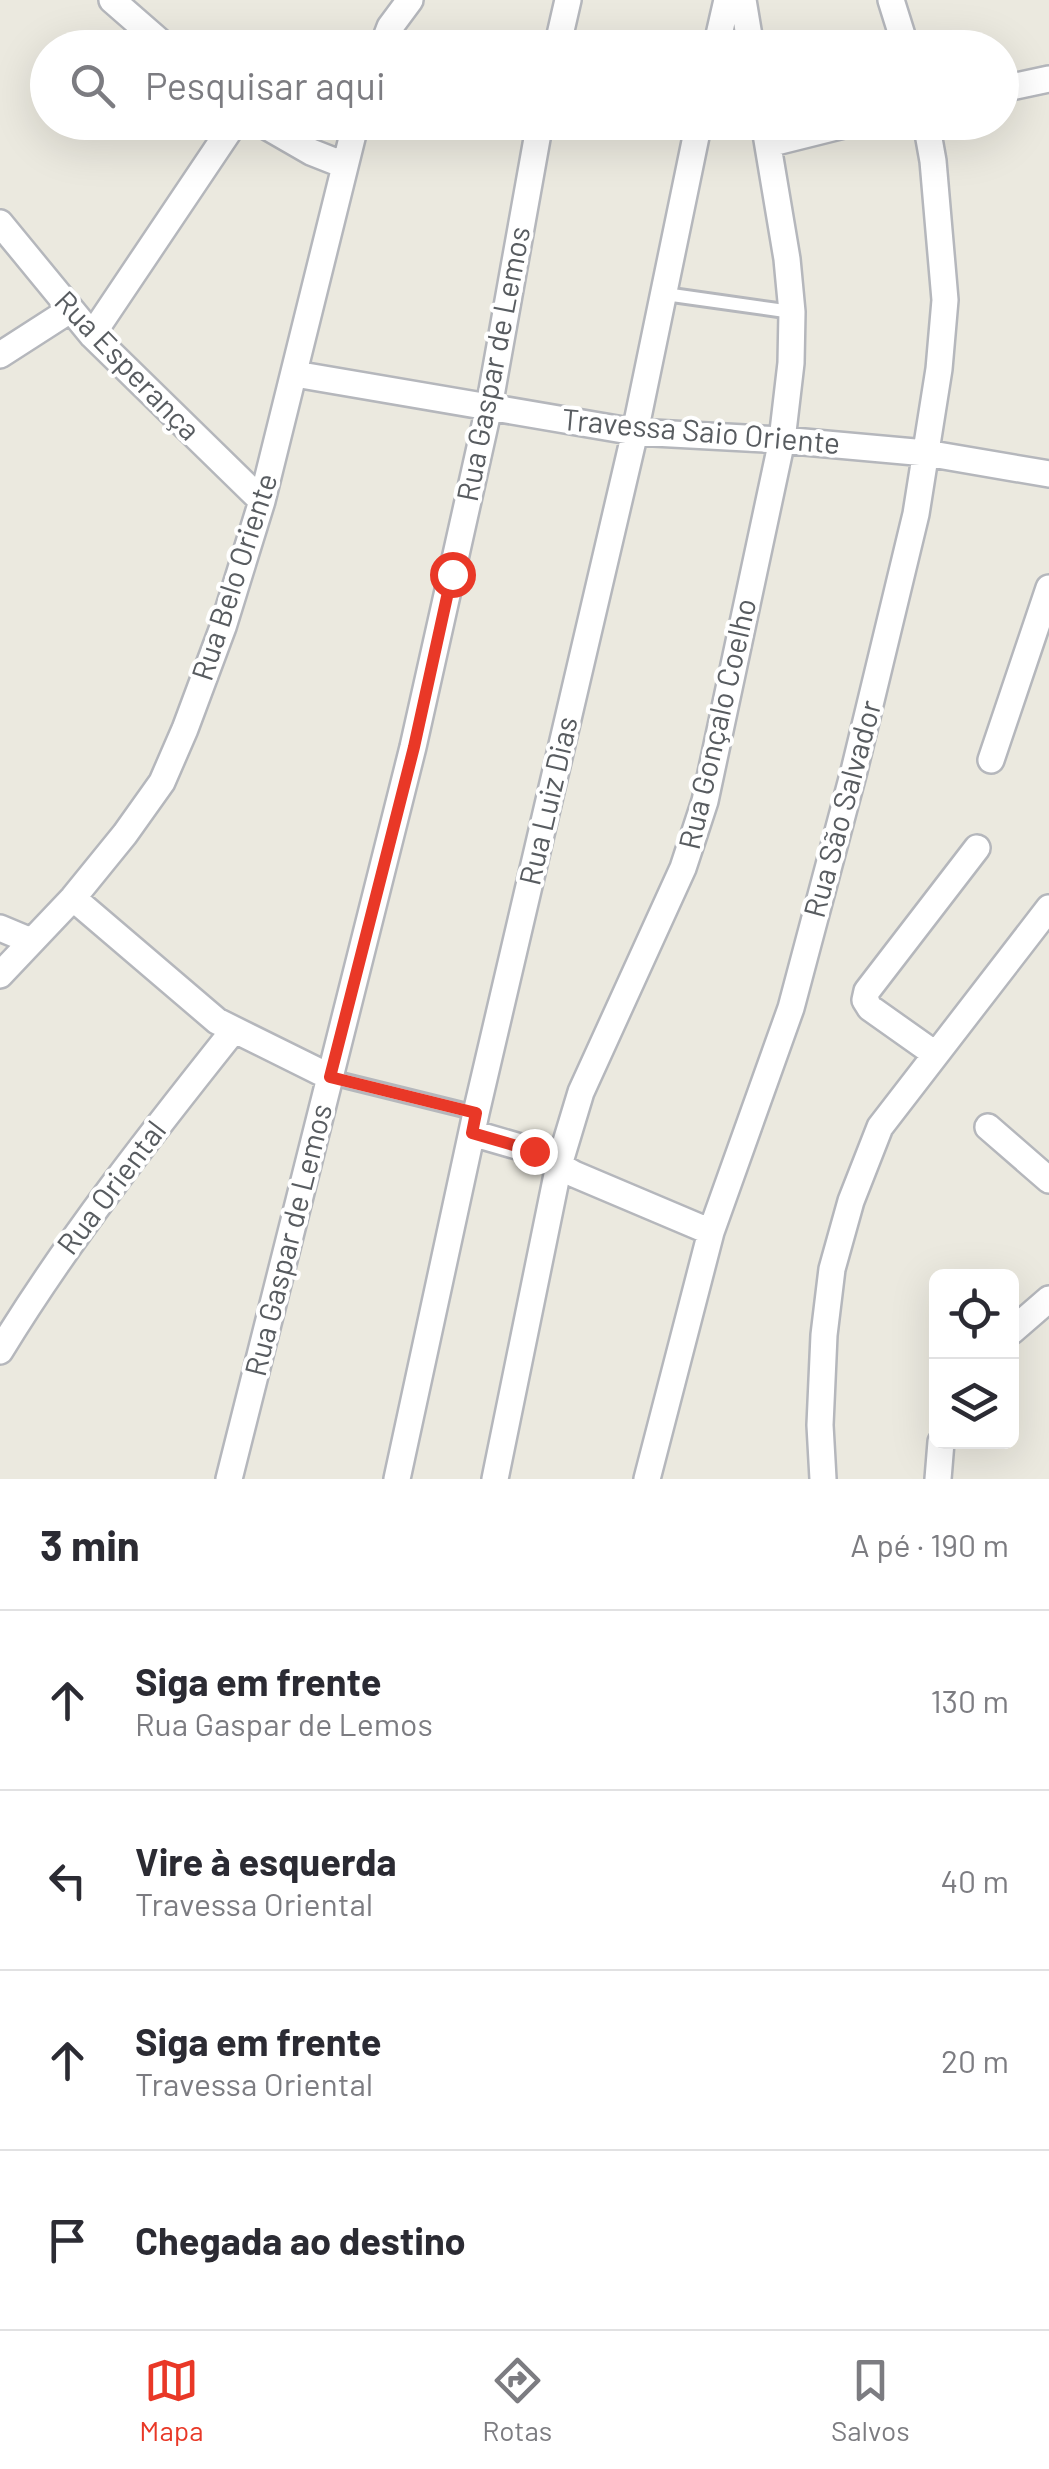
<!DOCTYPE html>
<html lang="pt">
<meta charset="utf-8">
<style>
body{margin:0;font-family:Barlow,sans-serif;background:#f7f7f7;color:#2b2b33}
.controls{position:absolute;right:30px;bottom:30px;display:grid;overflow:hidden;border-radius:15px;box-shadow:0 10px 40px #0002}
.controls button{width:90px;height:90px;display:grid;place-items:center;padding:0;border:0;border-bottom:2px solid #e1e1e2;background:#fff;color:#2b2b33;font:50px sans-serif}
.stop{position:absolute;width:30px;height:30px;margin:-22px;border:8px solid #e93827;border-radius:50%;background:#fff}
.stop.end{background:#e93827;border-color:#fff;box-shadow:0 2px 10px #0008}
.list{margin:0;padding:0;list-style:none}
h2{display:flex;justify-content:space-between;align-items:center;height:130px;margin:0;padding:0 40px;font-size:42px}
h2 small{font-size:32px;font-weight:400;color:#7c7c81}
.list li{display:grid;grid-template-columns:65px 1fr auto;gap:30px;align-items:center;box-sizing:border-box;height:180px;padding:0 40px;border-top:2px solid #e1e1e2}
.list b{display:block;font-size:38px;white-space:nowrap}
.list p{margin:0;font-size:32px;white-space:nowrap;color:#7c7c81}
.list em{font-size:32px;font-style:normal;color:#7c7c81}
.icon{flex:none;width:55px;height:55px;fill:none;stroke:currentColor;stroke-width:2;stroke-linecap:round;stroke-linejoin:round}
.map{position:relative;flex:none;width:1049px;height:1479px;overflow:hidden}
.search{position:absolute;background:#fff;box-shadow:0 10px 40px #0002;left:30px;right:30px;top:30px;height:110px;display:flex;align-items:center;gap:25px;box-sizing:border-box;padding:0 35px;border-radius:55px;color:#7c7c81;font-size:38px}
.sheet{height:850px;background:#fff}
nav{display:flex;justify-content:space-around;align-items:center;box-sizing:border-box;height:140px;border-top:2px solid #e1e1e2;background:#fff;font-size:28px;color:#7c7c81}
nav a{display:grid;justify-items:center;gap:5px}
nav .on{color:#e93827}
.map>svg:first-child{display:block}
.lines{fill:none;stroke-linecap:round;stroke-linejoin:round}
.lane-casing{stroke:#b5b7bc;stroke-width:18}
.street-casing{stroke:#b5b7bc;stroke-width:30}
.lane{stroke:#fff;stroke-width:12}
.street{stroke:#fff;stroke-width:25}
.route{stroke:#e93827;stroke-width:12}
.labels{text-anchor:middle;stroke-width:8;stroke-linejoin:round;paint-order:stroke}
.street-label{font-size:30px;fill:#585c60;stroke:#fff}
</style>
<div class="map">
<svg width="1049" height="1479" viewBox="0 0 1049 1479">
<rect width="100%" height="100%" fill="#ebe9df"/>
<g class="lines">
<defs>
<path id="lane" d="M665,294L792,312
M330,1077L476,1113"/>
<path id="street" d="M112,0L167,48
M743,0L751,48
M891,0L906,48
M382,48L390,27L410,0
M557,48L568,0
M716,48L727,0
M1002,89L1049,79
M259,122L311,152L344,165
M768,144L856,122
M0,223L92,335L262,501
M92,335L235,122
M0,355L70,310
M295,374L635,432L782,440L926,453L1049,474
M991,760L1049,588
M73,898L217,1021L330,1077
M0,928L31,941
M0,975L73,898L125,834L162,782L185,729L223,627L262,501L356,122
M935,1054L870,1008L865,1000L867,991L977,848
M988,1127L1049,1180
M472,1133L534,1151L574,1174L711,1232
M1012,1331L1049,1299
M0,1351C69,1238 151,1134 233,1031
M229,1479L413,747L489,407L540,122
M397,1479L476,1113L635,432L699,122
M495,1479L559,1165L581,1092L683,868L705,801L782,440L791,363L792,312L787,259L764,122
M647,1479L711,1232L791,1008L854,771L916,514L939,369L945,300L933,161L926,122
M823,1479L820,1425L824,1335L832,1269L851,1201L880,1127L1049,908
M938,1479L941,1442"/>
</defs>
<!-- lane casing -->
<use href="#lane" class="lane-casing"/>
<!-- street casing -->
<use href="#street" class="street-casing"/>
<!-- lane -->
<use href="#lane" class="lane"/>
<!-- street -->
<use href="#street" class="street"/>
</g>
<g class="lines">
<!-- route -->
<path class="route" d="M452,574L414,747L330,1077L476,1113L472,1133L534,1151"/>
</g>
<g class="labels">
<!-- street labels -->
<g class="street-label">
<text transform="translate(494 364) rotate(-79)" y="10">Rua Gaspar de Lemos</text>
<text transform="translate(127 366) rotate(46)" y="10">Rua Esperança</text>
<text transform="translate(701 432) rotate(5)" y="10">Travessa Saio Oriente</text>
<text transform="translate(235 577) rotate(-72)" y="10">Rua Belo Oriente</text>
<text transform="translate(718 724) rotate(-77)" y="10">Rua Gonçalo Coelho</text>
<text transform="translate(549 801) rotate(-77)" y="10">Rua Luiz Dias</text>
<text transform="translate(843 809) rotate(-75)" y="10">Rua São Salvador</text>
<text transform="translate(112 1188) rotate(-53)" y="10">Rua Oriental</text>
<text transform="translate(289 1240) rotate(-76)" y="10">Rua Gaspar de Lemos</text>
</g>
</g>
</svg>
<div class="controls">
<button><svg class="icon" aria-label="locate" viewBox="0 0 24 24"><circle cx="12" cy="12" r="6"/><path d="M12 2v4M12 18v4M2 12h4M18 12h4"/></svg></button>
<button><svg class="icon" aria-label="layers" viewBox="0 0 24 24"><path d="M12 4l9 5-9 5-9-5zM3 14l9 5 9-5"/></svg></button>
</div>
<div class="stop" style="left:452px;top:574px"></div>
<div class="stop end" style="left:534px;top:1151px"></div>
<div class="search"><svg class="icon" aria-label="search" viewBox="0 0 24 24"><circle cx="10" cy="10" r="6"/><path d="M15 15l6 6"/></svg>Pesquisar aqui</div>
</div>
<section class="sheet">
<h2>3 min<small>A pé · 190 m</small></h2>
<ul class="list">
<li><svg class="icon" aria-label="ahead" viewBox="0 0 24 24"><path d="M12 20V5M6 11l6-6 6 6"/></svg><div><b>Siga em frente</b><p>Rua Gaspar de Lemos</p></div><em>130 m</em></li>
<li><svg class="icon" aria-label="left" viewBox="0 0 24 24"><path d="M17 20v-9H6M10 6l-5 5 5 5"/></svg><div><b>Vire à esquerda</b><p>Travessa Oriental</p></div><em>40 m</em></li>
<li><svg class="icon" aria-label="ahead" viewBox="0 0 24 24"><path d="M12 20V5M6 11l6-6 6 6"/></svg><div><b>Siga em frente</b><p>Travessa Oriental</p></div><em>20 m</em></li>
<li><svg class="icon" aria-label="arrive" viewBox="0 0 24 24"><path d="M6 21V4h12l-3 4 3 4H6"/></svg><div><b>Chegada ao destino</b></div></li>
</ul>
</section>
<nav>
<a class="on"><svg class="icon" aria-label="map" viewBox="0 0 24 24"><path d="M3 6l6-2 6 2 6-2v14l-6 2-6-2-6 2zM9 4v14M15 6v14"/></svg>Mapa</a>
<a><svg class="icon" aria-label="directions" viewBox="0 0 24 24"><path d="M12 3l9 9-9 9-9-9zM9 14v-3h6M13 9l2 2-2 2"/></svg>Rotas</a>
<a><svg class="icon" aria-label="saved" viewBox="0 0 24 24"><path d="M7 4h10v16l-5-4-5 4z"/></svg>Salvos</a>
</nav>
